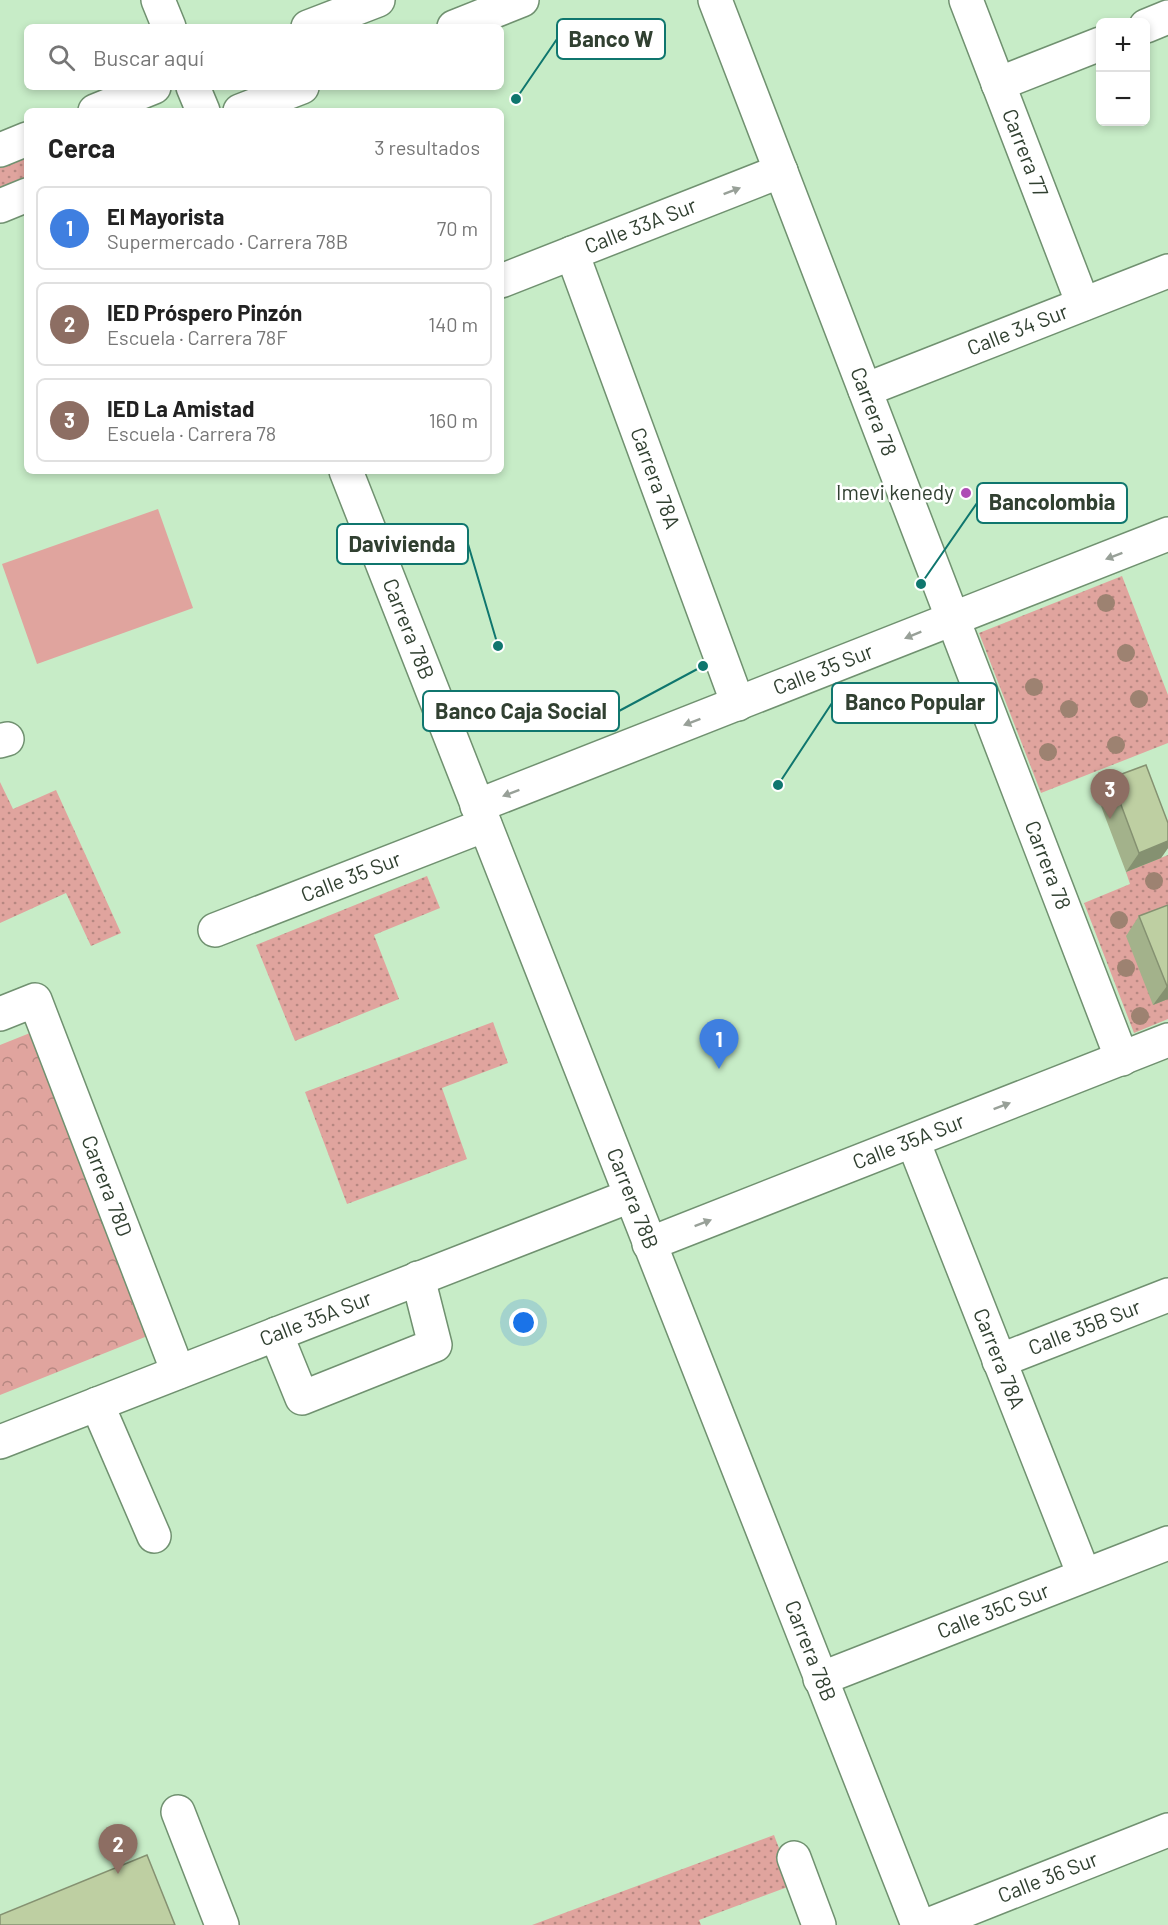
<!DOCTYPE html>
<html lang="es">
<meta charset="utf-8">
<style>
body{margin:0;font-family:Barlow,sans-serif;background:#f2f2f2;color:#222}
.controls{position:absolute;right:18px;top:18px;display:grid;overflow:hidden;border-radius:9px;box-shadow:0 3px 9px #0003}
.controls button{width:54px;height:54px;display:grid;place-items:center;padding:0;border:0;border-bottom:2px solid #e0e0e0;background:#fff;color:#222;font:30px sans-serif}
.you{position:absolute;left:524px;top:1323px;width:21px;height:21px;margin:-15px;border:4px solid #fff;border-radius:50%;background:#1a73e8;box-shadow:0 0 0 9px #1a73e833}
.badge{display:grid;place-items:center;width:39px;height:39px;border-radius:50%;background:#ae4db5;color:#fff;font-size:20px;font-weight:700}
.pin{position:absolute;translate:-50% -50px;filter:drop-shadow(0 2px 3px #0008)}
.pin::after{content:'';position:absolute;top:32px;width:21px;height:18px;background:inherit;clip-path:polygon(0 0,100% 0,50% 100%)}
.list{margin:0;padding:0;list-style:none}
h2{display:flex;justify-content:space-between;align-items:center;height:78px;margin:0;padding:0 24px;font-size:26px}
h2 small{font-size:20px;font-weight:400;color:#767676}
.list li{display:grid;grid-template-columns:39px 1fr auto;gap:18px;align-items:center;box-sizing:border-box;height:84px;margin:0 12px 12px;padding:0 12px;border:2px solid #e0e0e0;border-radius:9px}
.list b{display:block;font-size:22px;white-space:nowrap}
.list p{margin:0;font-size:20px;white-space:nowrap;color:#767676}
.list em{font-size:20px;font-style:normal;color:#767676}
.icon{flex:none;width:33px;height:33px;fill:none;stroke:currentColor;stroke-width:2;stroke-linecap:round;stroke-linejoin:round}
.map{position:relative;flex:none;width:1168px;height:1925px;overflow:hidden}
.search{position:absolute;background:#fff;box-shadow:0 3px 9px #0003;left:24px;top:24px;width:480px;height:66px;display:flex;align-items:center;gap:15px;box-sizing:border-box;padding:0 21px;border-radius:9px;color:#767676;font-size:22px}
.panel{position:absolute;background:#fff;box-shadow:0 3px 9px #0003;left:24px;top:108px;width:480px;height:366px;border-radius:9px}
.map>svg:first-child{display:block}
.grass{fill:url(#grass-dots)}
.park{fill:url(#park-crowns)}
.garden{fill:#e0a49e}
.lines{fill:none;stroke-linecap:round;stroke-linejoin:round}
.minor-casing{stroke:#709170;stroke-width:36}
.major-casing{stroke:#709170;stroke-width:36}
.minor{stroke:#fff;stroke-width:33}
.major{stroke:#fff;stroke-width:33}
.tree{fill:#9d8271}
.wall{fill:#a3b28b}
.shaded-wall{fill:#859171}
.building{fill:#becfa2;stroke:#859171;stroke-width:1.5}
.oneway{fill:#98a098}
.poi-dot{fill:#ae4db5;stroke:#fff;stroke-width:2}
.labels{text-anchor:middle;stroke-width:5;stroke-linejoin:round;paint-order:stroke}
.street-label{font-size:21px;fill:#314031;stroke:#fff}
.poi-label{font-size:21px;fill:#314031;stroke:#fff;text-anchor:end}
.leader{fill:none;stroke:#0f766e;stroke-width:2}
.callout-dot{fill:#0f766e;stroke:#fff;stroke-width:2}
.callout{fill:#fff;stroke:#0f766e;stroke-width:2}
.callout-label{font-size:22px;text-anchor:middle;font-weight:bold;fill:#314031}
</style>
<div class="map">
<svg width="1168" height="1925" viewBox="0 0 1168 1925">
<defs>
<pattern id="grass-dots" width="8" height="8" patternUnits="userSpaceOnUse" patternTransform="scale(1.5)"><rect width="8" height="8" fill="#e0a49e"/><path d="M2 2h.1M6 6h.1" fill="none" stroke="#b68781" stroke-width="1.8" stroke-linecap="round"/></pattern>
<pattern id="park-crowns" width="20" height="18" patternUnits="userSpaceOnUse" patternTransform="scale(1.5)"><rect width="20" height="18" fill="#e0a49e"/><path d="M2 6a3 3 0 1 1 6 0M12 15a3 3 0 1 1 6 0" fill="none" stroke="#b68781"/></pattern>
</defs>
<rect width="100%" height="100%" fill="#c7ecc7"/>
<!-- grass -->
<path class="grass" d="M27,154V179L0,189V165Z
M1122,576L1168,695V743L1041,793L979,633Z
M0,782L13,809L56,790L121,933L91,946L66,893L0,923Z
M1168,855V1019L1134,1033L1084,903L1130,884L1126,872Z
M427,876L440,908L374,935L399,999L295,1041L256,945Z
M493,1022L508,1063L442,1088L467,1159L347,1204L305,1092Z
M774,1835L793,1885L699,1920L701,1925H532Z"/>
<!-- park -->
<path class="park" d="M30,1033L150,1335L0,1395V1045Z"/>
<!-- garden -->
<path class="garden" d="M158,509L193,608L37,664L2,564Z"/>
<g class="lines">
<defs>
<g id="minor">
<path d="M158,0L169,27"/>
<path id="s1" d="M715,0L1122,1059"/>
<path id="s2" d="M966,0L1083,304"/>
<path d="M1146,26L1168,17"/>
<path d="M998,84L1100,44"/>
<path d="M193,87L203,111"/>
<path id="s3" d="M572,253L738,704"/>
<path id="s4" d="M501,281L781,171"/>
<path id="s5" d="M865,390L1168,271"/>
<path id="s6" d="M346,471L918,1925"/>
<path d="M0,741L7,739"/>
<path id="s7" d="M477,806L1168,534"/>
<path id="s8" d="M215,930L485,825"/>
<path id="s9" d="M0,1014L35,1000L178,1372"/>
<path id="s10" d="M913,1141L1084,1575"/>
<path id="s11" d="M649,1244L1168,1040"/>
<path d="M276,1334L302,1398L435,1345L418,1278"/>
<path id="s12" d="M999,1361L1168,1295"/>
<path d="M97,1404L154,1536"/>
<path id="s13" d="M0,1442L630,1196"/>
<path id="s14" d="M820,1679L1168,1543"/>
<path d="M178,1812L222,1925"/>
<path d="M794,1858L819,1925"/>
<path id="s15" d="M928,1925L1168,1830"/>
</g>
<path id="major" d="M308,27L378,0
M454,27L522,0
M95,111L154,87
M240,111L302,87
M0,150L27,139
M0,206L27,195"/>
</defs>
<!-- minor casing -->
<use href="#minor" class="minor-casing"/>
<!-- major casing -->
<use href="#major" class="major-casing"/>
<!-- minor -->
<use href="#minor" class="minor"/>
<!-- major -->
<use href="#major" class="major"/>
</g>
<!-- trees -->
<g class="tree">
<circle cx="1106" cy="603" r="9"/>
<circle cx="1126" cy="653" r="9"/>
<circle cx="1034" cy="687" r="9"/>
<circle cx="1139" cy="699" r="9"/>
<circle cx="1069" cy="709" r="9"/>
<circle cx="1116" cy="745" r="9"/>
<circle cx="1048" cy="752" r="9"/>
<circle cx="1154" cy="881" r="9"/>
<circle cx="1119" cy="920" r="9"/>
<circle cx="1126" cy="968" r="9"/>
<circle cx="1140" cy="1016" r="9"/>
</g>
<!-- wall -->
<path class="wall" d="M1111,778L1168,823V848L1161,858L1126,872L1098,798Z
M1168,905V999L1153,1005L1126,936L1139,916Z"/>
<!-- shaded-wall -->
<path class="shaded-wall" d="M1168,841V848L1161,858L1126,872L1139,853Z
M1168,985V999L1153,1005L1167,986Z"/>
<!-- building -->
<path class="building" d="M1146,765L1168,823V841L1139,853L1111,778Z
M1168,905V985L1167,986L1139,916Z
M147,1855L175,1925H0V1915Z"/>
<!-- one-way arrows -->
<defs><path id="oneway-solid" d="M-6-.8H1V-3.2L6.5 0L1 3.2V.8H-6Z" transform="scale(1.5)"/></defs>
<g class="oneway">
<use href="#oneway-solid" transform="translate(732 191) rotate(-21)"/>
<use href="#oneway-solid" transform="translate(1114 556) rotate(159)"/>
<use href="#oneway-solid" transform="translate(913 635) rotate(158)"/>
<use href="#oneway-solid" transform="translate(692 722) rotate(159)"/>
<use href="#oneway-solid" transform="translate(511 793) rotate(159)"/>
<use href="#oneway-solid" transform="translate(1002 1106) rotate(-21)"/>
<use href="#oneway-solid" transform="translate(703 1223) rotate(-21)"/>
</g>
<!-- markers -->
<circle class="poi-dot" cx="966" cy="493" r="6"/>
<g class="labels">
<!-- street labels -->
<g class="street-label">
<text dy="7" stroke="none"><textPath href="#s2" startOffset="164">Carrera 77</textPath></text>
<text dy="7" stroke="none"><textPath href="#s4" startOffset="150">Calle 33A Sur</textPath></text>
<text dy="7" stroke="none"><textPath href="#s5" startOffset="164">Calle 34 Sur</textPath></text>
<text dy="7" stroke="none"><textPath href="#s1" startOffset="441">Carrera 78</textPath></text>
<text dy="7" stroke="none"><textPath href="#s3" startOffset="240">Carrera 78A</textPath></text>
<text dy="7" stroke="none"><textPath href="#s6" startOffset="170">Carrera 78B</textPath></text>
<text dy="7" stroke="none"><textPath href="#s7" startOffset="372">Calle 35 Sur</textPath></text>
<text dy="7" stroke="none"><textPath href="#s1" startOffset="927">Carrera 78</textPath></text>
<text dy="7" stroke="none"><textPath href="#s8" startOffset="146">Calle 35 Sur</textPath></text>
<text dy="7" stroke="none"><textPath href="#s11" startOffset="279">Calle 35A Sur</textPath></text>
<text dy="7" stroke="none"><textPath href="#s9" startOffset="237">Carrera 78D</textPath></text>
<text dy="7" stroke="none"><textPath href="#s6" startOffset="782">Carrera 78B</textPath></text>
<text dy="7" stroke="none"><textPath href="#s13" startOffset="339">Calle 35A Sur</textPath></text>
<text dy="7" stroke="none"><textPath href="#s12" startOffset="92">Calle 35B Sur</textPath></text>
<text dy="7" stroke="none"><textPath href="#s10" startOffset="234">Carrera 78A</textPath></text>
<text dy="7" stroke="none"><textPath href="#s14" startOffset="186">Calle 35C Sur</textPath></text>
<text dy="7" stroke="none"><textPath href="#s6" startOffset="1268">Carrera 78B</textPath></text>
<text dy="7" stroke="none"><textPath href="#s15" startOffset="129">Calle 36 Sur</textPath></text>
</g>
<!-- poi labels -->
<g class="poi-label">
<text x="954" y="500">Imevi kenedy</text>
</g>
</g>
<!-- callouts -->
<path class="leader" d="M516 99L557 39M921 584L977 503M498 646L468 544M778 785L832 703M703 666L619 711"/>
<g class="callout-dot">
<circle cx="516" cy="99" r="6"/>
<circle cx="921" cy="584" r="6"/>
<circle cx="498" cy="646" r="6"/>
<circle cx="778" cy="785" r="6"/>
<circle cx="703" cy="666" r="6"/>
</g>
<g class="callout">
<rect x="557" y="19" width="108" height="40" rx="6"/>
<rect x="977" y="483" width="150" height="40" rx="6"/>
<rect x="337" y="524" width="131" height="40" rx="6"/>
<rect x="832" y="683" width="165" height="40" rx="6"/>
<rect x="423" y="691" width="196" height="40" rx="6"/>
</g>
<g class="callout-label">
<text x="611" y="47">Banco W</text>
<text x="1052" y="510">Bancolombia</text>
<text x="402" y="552">Davivienda</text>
<text x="915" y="710">Banco Popular</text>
<text x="521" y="719">Banco Caja Social</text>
</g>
</svg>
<div class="controls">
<button>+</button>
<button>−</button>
</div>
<div class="you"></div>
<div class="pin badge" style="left:719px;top:1069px;background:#3f7fe0">1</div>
<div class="pin badge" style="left:118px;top:1874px;background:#8d6e63">2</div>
<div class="pin badge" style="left:1110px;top:819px;background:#8d6e63">3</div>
<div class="search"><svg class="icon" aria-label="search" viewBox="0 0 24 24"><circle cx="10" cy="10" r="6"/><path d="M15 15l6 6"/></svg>Buscar aquí</div>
<section class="panel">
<h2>Cerca<small>3 resultados</small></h2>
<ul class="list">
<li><span class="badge" style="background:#3f7fe0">1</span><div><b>El Mayorista</b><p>Supermercado · Carrera 78B</p></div><em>70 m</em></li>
<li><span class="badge" style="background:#8d6e63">2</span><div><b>IED Próspero Pinzón</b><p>Escuela · Carrera 78F</p></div><em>140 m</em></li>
<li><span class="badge" style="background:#8d6e63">3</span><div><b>IED La Amistad</b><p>Escuela · Carrera 78</p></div><em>160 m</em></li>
</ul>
</section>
</div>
